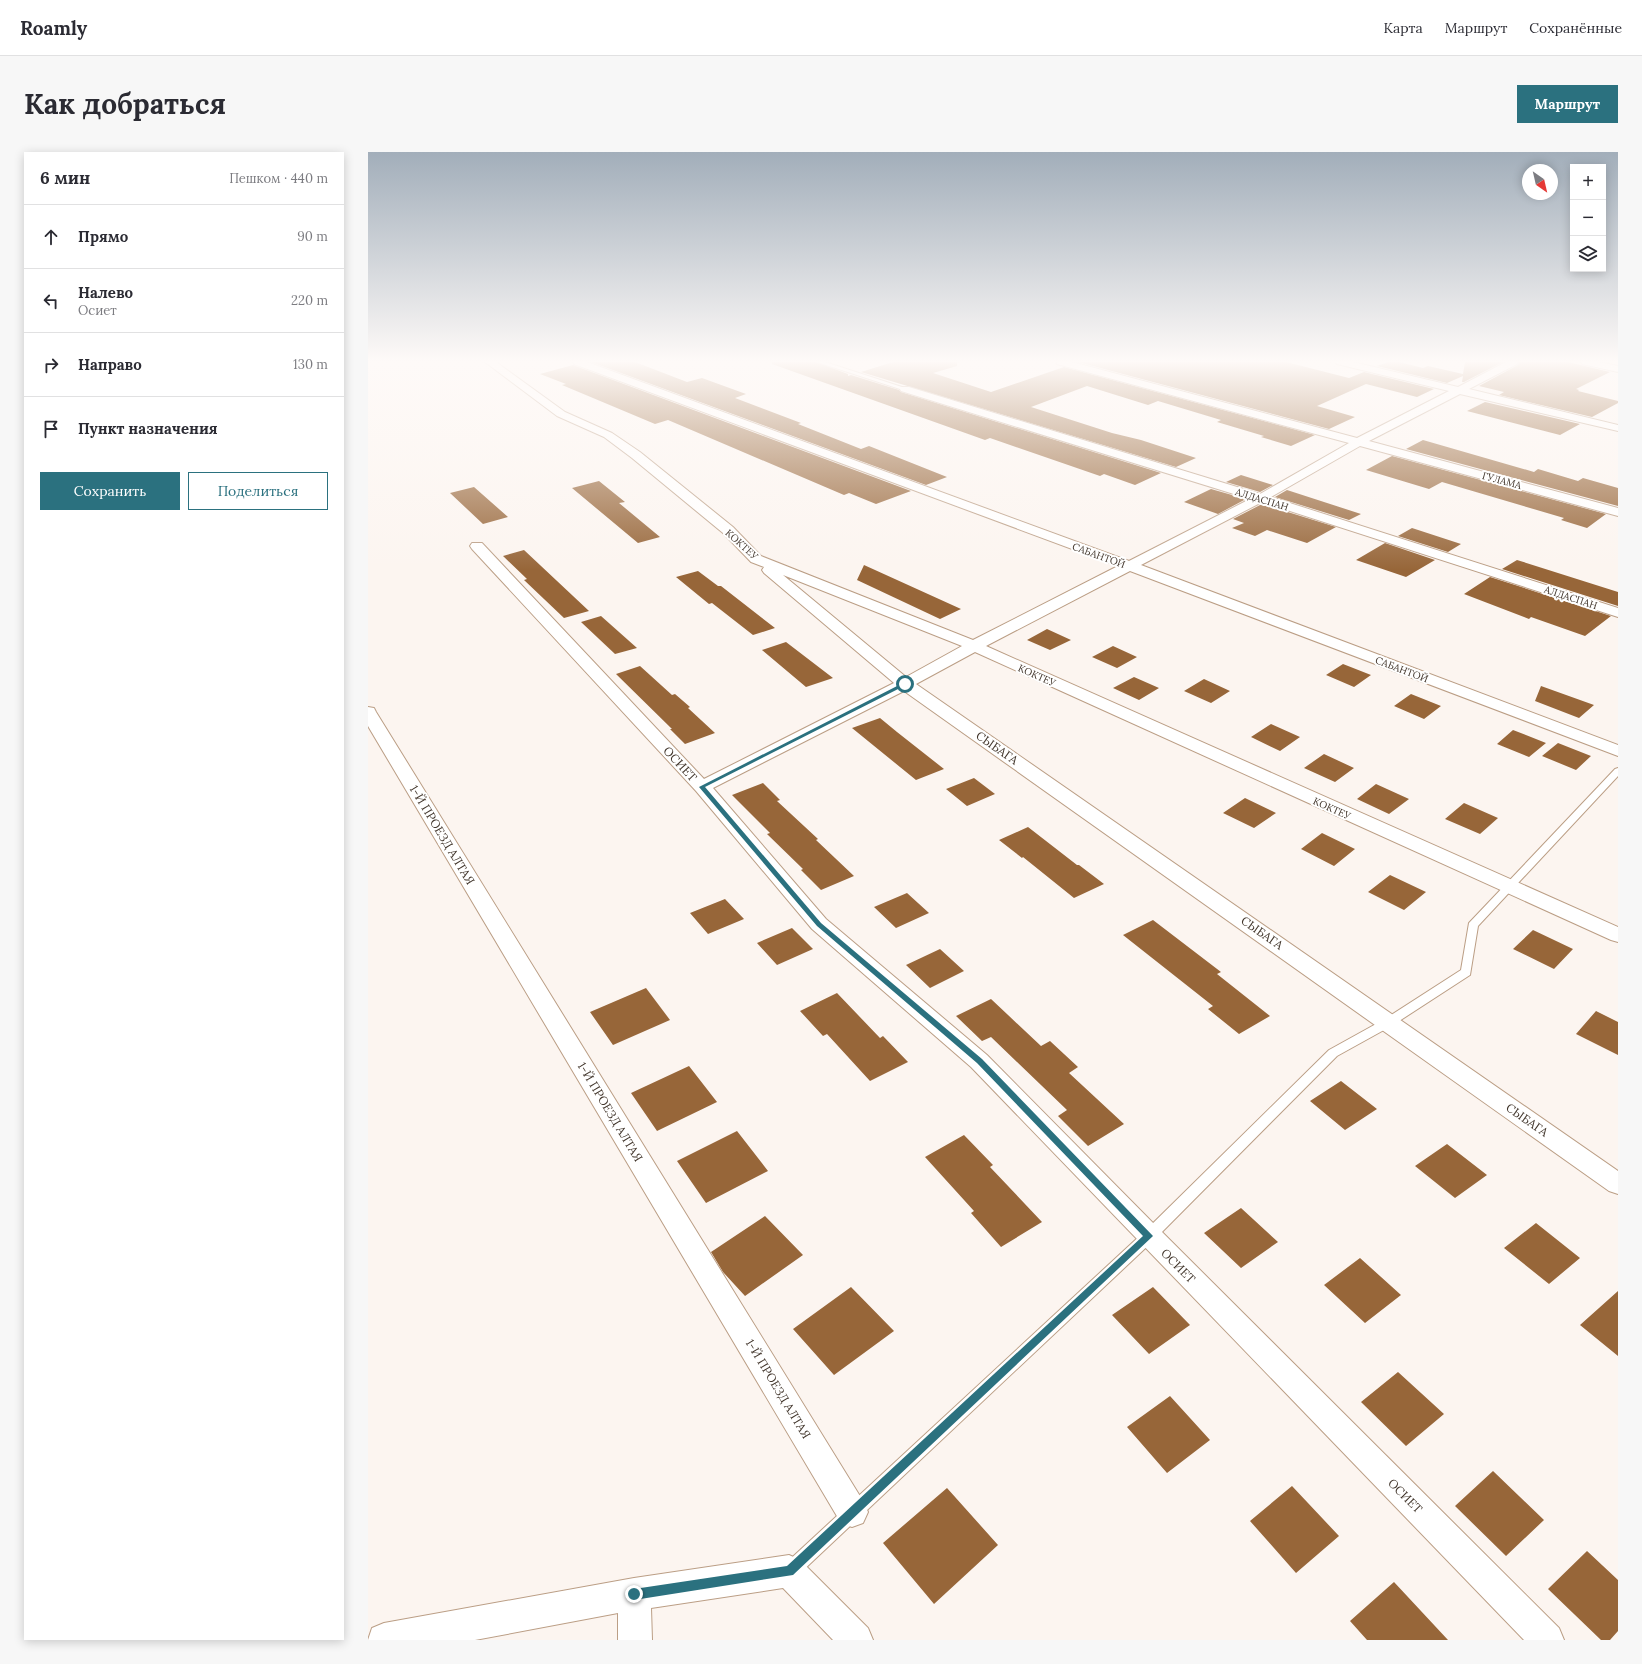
<!DOCTYPE html>
<html lang="ru">
<meta charset="utf-8">
<style>
body{margin:0;font-family:Lora,serif;background:#f7f7f7;color:#2b2b33}
.controls{position:absolute;right:12px;top:12px;display:grid;overflow:hidden;border-radius:0px;box-shadow:0 2px 10px #0003}
.controls button{width:36px;height:36px;display:grid;place-items:center;padding:0;border:0;border-bottom:1px solid #e1e1e2;background:#fff;color:#2b2b33;font:20px sans-serif}
.compass{position:absolute;left:1154px;top:12px;width:36px;height:36px;border-radius:50%;background:#fff;box-shadow:0 2px 10px #0003;rotate:146deg}
.stop{position:absolute;width:12px;height:12px;margin:-9px;border:3px solid #2b717f;border-radius:50%;background:#fff}
.stop.end{background:#2b717f;border-color:#fff;box-shadow:0 1px 4px #0008}
.list{margin:0;padding:0;list-style:none}
h2{display:flex;justify-content:space-between;align-items:center;height:52px;margin:0;padding:0 16px;font-size:17px}
h2 small{font-size:13px;font-weight:400;color:#7c7c81}
.list li{display:grid;grid-template-columns:26px 1fr auto;gap:12px;align-items:center;box-sizing:border-box;height:64px;padding:0 16px;border-top:1px solid #e1e1e2}
.list b{display:block;font-size:15px;white-space:nowrap}
.list p{margin:0;font-size:13px;white-space:nowrap;color:#7c7c81}
.list em{font-size:13px;font-style:normal;color:#7c7c81}
.actions{display:flex;gap:8px;padding:12px 16px}
.actions a{flex:1;padding:9px 0;border:1px solid #2b717f;border-radius:0px;text-align:center;font-size:14px;color:#2b717f}
.actions .main{background:#2b717f;color:#fff}
.icon{flex:none;width:22px;height:22px;fill:none;stroke:currentColor;stroke-width:2;stroke-linecap:round;stroke-linejoin:round}
.map{position:relative;flex:none;width:1250px;height:1488px;overflow:hidden;border-radius:0px}
header{display:flex;align-items:center;gap:24px;box-sizing:border-box;height:56px;padding:0 20px;background:#fff;border-bottom:1px solid #e1e1e2}
header strong{font-size:19px}
nav{display:flex;gap:22px;margin-inline-start:auto;font-size:14px}
.intro{display:flex;align-items:center;justify-content:space-between;box-sizing:border-box;height:96px;padding:0 24px}
h1{margin:0;font-size:28px}
.button{padding:10px 18px;border-radius:0px;background:#2b717f;color:#fff;font-size:14px;font-weight:700}
main{display:flex;gap:24px;padding:0 24px}
aside{flex:1;background:#fff;border-radius:0px;box-shadow:0 2px 10px #0003}
.map>svg:first-child{display:block}
.building{fill:#976639}
.lines{fill:none;stroke-linecap:round;stroke-linejoin:round}
.lane-casing{stroke:#bb9e85;stroke-width:2}
.street-casing{stroke:#bb9e85;stroke-width:2}
.lane{fill:#fff;fill-rule:evenodd}
.street{fill:#fff;fill-rule:evenodd}
.route{fill:#2b717f}
.labels{text-anchor:middle;stroke-width:4;stroke-linejoin:round;paint-order:stroke}
.far-street-label{font-size:10px;fill:#41352b;stroke:#fff}
.street-label{font-size:12px;fill:#41352b;stroke:#fff}
</style>
<header>
<strong>Roamly</strong>
<nav><a>Карта</a><a>Маршрут</a><a>Сохранённые</a></nav>
</header>
<div class="intro"><h1>Как добраться</h1><a class="button">Маршрут</a></div>
<main>
<aside>
<h2>6 мин<small>Пешком · 440 m</small></h2>
<ul class="list">
<li><svg class="icon" aria-label="ahead" viewBox="0 0 24 24"><path d="M12 20V5M6 11l6-6 6 6"/></svg><div><b>Прямо</b></div><em>90 m</em></li>
<li><svg class="icon" aria-label="left" viewBox="0 0 24 24"><path d="M17 20v-9H6M10 6l-5 5 5 5"/></svg><div><b>Налево</b><p>Осиет</p></div><em>220 m</em></li>
<li><svg class="icon" aria-label="right" viewBox="0 0 24 24"><path d="M7 20v-9h11M14 6l5 5-5 5"/></svg><div><b>Направо</b></div><em>130 m</em></li>
<li><svg class="icon" aria-label="arrive" viewBox="0 0 24 24"><path d="M6 21V4h12l-3 4 3 4H6"/></svg><div><b>Пункт назначения</b></div></li>
</ul>
<div class="actions"><a class="main">Сохранить</a><a>Поделиться</a></div>
</aside>
<div class="map">
<svg width="1250" height="1488" viewBox="0 0 1250 1488">
<rect width="100%" height="100%" fill="#fcf5f0"/>
<!-- building -->
<path class="building" d="M223,210H267L319,230L334,226L378,242L367,246L433,271L430,272L493,297L501,294L579,325L558,333Z
M404,210H448L480,222V224L483,223L531,238L533,240L793,321L767,333L736,322L732,324L622,286L617,288L404,212Z
M525,210H589V214L565,221L623,240L696,215L947,283L923,294L893,285L896,284L849,270L853,268L790,249L780,253L719,234L663,255L744,281L773,288L828,306L808,315L493,220Z
M710,210H918L981,226L996,220L1066,237L1049,245L998,232L949,254L987,265L961,277Z
M1020,210H1031L1055,216L1060,214L1095,222L1097,210H1135L1096,230H1094L1095,224L1079,231L1009,214Z
M1151,210H1200L1242,220L1208,237L1211,238L1210,239L1250,249V251L1224,265L1131,243L1136,240L1111,234L1150,213Z
M205,213L543,339L508,352L481,341L476,343L300,268L287,272L194,233L198,232L172,222Z
M1117,250L1212,272L1192,283L1099,259Z
M1055,288L1166,320L1170,317L1210,329L1215,326L1250,336V354L1038,297Z
M1024,304L1238,362L1219,376L1193,368L1196,366L1074,330L1061,337L998,318Z
M873,323L905,333L892,340L858,330Z
M231,329L257,350L251,351L292,385L270,391L204,336Z
M106,335L140,365L115,372L82,341Z
M843,337L878,347L850,362L816,350Z
M919,338L993,362L981,368L907,345Z
M894,352L968,375L939,391L899,378L887,384L864,376L876,371L865,367Z
M1044,376L1093,392L1080,400L1030,384Z
M1017,391L1067,408L1038,425L988,408Z
M156,398L221,459L196,466L156,428L159,427L135,404Z
M1149,408L1250,440V454L1134,417Z
M496,413L593,457L572,467L489,428Z
M330,419L350,434H353L407,476L385,483L344,451L341,452L308,425Z
M1122,425L1243,464L1217,484L1163,465L1161,467L1096,442Z
M233,464L269,496L247,502L213,470Z
M679,477L703,488L682,498L659,488Z
M418,490L465,526L438,535L394,498Z
M745,494L769,505L749,516L724,505Z
M975,512L1003,523L986,535L958,523Z
M272,514L304,543L307,542L322,555L320,556L347,581L317,592L302,577H304L248,522Z
M766,525L791,536L771,548L745,536Z
M836,527L862,539L843,551L816,539Z
M1173,534L1226,553L1211,566L1167,549Z
M1043,542L1073,554L1056,567L1026,554Z
M512,566L529,580L576,617L548,628L484,576Z
M903,572L932,585L912,599L883,585Z
M1145,578L1178,591L1161,605L1129,592Z
M1190,591L1223,604L1208,618L1174,604Z
M956,602L986,616L967,630L936,616Z
M606,626L627,642L599,654L578,637Z
M395,631L412,648L409,649L450,687L448,688L486,724L453,738L433,718L435,717L399,682L402,681L364,643Z
M1008,632L1041,647L1021,662L989,647Z
M877,646L908,661L886,676L855,661Z
M1096,651L1130,666L1112,682L1077,667Z
M660,675L709,713H711L736,732L706,746L655,705L654,706L631,688Z
M954,681L987,697L966,714L933,697Z
M1022,723L1058,740L1036,758L1000,740Z
M539,741L561,761L528,776L506,755Z
M357,747L376,767L340,782L322,761Z
M785,768L853,820L849,822L902,864L871,882L840,857L845,854L755,783Z
M424,776L445,797L409,813L389,791Z
M1165,778L1205,797L1186,817L1145,797Z
M572,797L596,819L562,836L538,813Z
M278,836L302,868L245,893L222,860Z
M469,841L512,886L515,884L540,910L502,929L459,882L455,884L432,859Z
M623,847L673,894L682,889L710,915L701,921L756,972L720,994L690,964L699,958L623,885L614,889L588,864Z
M1228,859L1250,870V903L1208,882Z
M321,914L349,950L289,979L263,941Z
M973,929L1009,957L977,978L942,949Z
M369,979L400,1019L338,1051L309,1009Z
M596,983L625,1013L622,1015L674,1070L633,1095L603,1061L606,1059L557,1005Z
M1079,992L1119,1023L1087,1046L1047,1014Z
M873,1056L910,1090L873,1116L836,1081Z
M397,1064L435,1103L377,1144L355,1120L343,1100Z
M1168,1071L1212,1106L1181,1132L1136,1096Z
M992,1106L1033,1143L997,1171L956,1133Z
M483,1135L526,1179L466,1223L425,1177Z
M785,1135L822,1173L781,1202L744,1163Z
M1250,1139V1204L1212,1173Z
M1030,1220L1076,1262L1038,1294L993,1250Z
M802,1244L842,1288L799,1321L759,1275Z
M1125,1319L1176,1368L1138,1404L1087,1354Z
M924,1334L971,1384L928,1421L882,1369Z
M579,1336L630,1393L566,1452L515,1391Z
M1219,1399L1250,1428V1479L1242,1488H1233L1180,1437Z
M1026,1430L1080,1488H999L982,1469Z"/>
<g class="lines">
<defs>
<path id="lane" d="M449,210H457L540,237L535,238Z
M1250,616V624L1110,774L1102,823L1025,873L969,904L786,1088L429,1424L423,1426L417,1424L415,1418L417,1412L776,1080L961,898L1017,867L1093,818L1101,771L1247,617Z"/>
<path id="street" d="M117,210H128L197,260L244,281L272,300L365,375L393,404L605,488L750,414L206,212L205,210H219L761,409L882,347L533,239L532,237L533,235H541L892,342L981,291L689,212L688,210H704L989,286L1081,239L969,212L968,210H985L1090,235L1138,210H1150L1149,212L1101,237L1250,273V279L1092,242L1001,289L1250,356V364L992,294L903,345L1250,456V465L894,350L773,413L1250,593V604L762,419L618,494L1250,775V790L1243,788L607,500L548,532L1250,1019V1042L1241,1039L536,539L345,636L458,767L619,903L790,1076L1191,1476L1196,1488H1156L603,915L444,777L328,639L104,397L102,394L104,391H114L336,627L526,531L396,421L394,418L396,415L383,410L355,381L264,306L236,285L189,264ZM415,423L594,494L538,525Z
M1213,210H1231L1250,214V220L1214,212Z
M0,555L6,556L8,560L495,1349L500,1360L495,1371L484,1375L473,1371L0,574Z
M421,1403L432,1408L500,1476L505,1488H465L415,1436L283,1456L284,1488H250V1461L107,1488H0L4,1476L16,1471L266,1426Z"/>
</defs>
<!-- lane casing -->
<use href="#lane" class="lane-casing"/>
<!-- street casing -->
<use href="#street" class="street-casing"/>
<!-- lane -->
<use href="#lane" class="lane"/>
<!-- street -->
<use href="#street" class="street"/>
</g>
<!-- sky -->
<linearGradient id="sky" x2="0" y2="1"><stop stop-color="#a2aeba"/><stop offset="0.5" stop-color="#fefaf8"/><stop offset="1" stop-color="#fefaf8" stop-opacity="0"/></linearGradient>
<rect width="1250" height="418" fill="url(#sky)"/>
<!-- route -->
<path class="route" d="M535,531L540,532L337,635L453,771L614,907L785,1084L425,1423L266,1448L262,1446L260,1442L262,1439L266,1437L419,1414L775,1084L609,911L449,774L331,635Z"/>
<g class="labels">
<!-- far-street labels -->
<g class="far-street-label">
<text transform="translate(1134 328) rotate(15)" y="4">ГУЛАМА</text>
<text transform="translate(894 347) rotate(17)" y="4">АЛДАСПАН</text>
<text transform="translate(374 392) rotate(42)" y="4">КОКТЕУ</text>
<text transform="translate(731 403) rotate(20)" y="4">САБАНТОЙ</text>
<text transform="translate(1203 445) rotate(18)" y="4">АЛДАСПАН</text>
<text transform="translate(1034 517) rotate(21)" y="4">САБАНТОЙ</text>
<text transform="translate(669 523) rotate(24)" y="4">КОКТЕУ</text>
<text transform="translate(964 656) rotate(24)" y="4">КОКТЕУ</text>
</g>
<!-- street labels -->
<g class="street-label">
<text transform="translate(629 596) rotate(35)" y="4">СЫБАГА</text>
<text transform="translate(312 612) rotate(47)" y="4">ОСИЕТ</text>
<text transform="translate(74 683) rotate(59)" y="4">1-Й ПРОЕЗД АЛТАЯ</text>
<text transform="translate(894 781) rotate(35)" y="4">СЫБАГА</text>
<text transform="translate(242 960) rotate(59)" y="4">1-Й ПРОЕЗД АЛТАЯ</text>
<text transform="translate(1159 968) rotate(35)" y="4">СЫБАГА</text>
<text transform="translate(810 1114) rotate(45)" y="4">ОСИЕТ</text>
<text transform="translate(410 1237) rotate(59)" y="4">1-Й ПРОЕЗД АЛТАЯ</text>
<text transform="translate(1037 1344) rotate(45)" y="4">ОСИЕТ</text>
</g>
</g>
</svg>
<div class="controls">
<button>+</button>
<button>−</button>
<button><svg class="icon" aria-label="layers" viewBox="0 0 24 24"><path d="M12 4l9 5-9 5-9-5zM3 14l9 5 9-5"/></svg></button>
</div>
<svg class="compass" viewBox="-18 -18 36 36"><path d="M0-13l5 13h-10z" fill="#e53935"/><path d="M0 13l5-13h-10z" fill="#7c7c81"/></svg>
<div class="stop" style="left:537px;top:532px"></div>
<div class="stop end" style="left:266px;top:1442px"></div>
</div>
</main>
